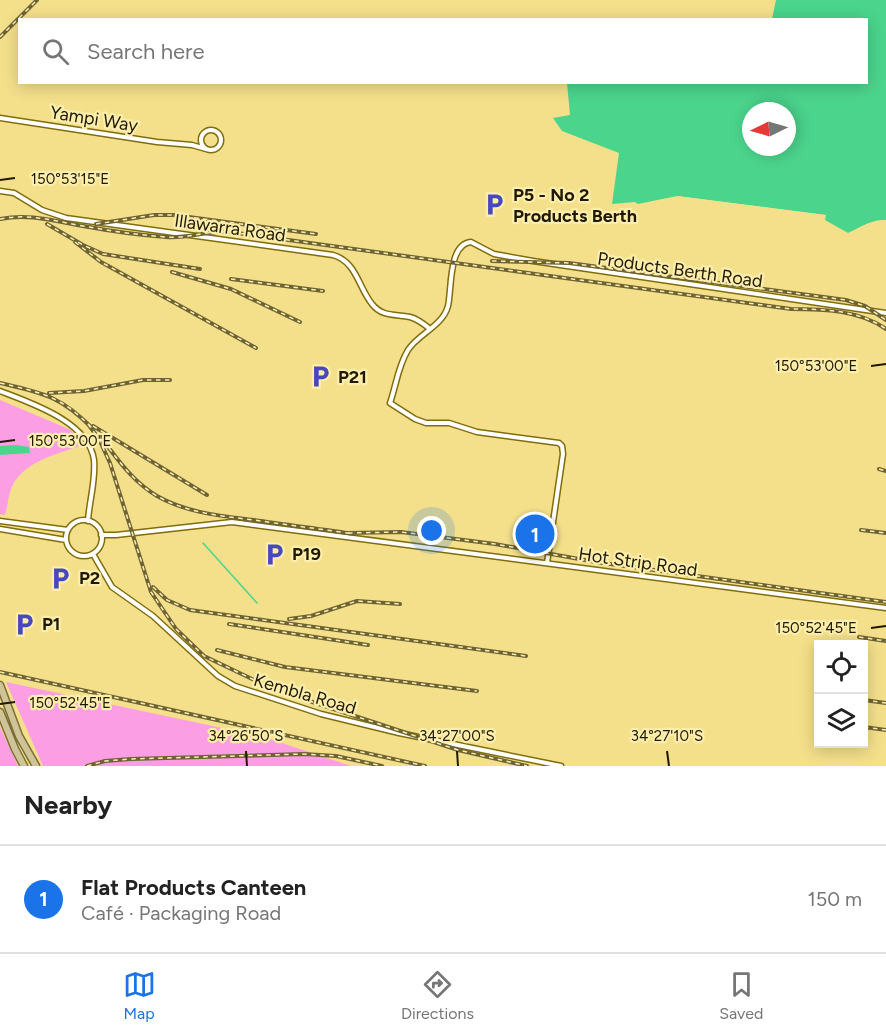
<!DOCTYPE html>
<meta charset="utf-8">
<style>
body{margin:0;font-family:Figtree,sans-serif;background:#f6f6f6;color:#222}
.controls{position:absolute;right:18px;bottom:18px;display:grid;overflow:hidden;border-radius:0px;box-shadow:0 3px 15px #0003}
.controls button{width:54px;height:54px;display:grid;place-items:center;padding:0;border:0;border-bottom:2px solid #e0e0e0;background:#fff;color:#222;font:30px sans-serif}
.compass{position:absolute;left:742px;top:102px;width:54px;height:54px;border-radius:50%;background:#fff;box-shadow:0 3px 15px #0003;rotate:265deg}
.you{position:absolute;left:432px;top:531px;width:21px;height:21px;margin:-15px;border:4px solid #fff;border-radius:50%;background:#1a73e8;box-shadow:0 0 0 9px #1a73e833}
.badge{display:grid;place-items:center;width:39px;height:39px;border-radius:50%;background:#1a73e8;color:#fff;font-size:20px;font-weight:700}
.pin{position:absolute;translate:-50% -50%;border:3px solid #fff;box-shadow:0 2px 6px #0006}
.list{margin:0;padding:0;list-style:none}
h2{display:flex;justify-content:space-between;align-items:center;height:78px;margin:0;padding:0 24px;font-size:26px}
h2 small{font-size:20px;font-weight:400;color:#767676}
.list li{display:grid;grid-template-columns:39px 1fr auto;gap:18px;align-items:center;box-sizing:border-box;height:108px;padding:0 24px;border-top:2px solid #e0e0e0}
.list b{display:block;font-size:22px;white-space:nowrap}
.list p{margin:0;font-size:20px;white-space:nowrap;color:#767676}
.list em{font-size:20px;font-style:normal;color:#767676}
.icon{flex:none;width:33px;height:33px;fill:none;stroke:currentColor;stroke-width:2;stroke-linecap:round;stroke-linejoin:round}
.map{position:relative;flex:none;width:886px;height:766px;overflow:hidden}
.search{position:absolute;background:#fff;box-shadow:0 3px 15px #0003;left:18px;right:18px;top:18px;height:66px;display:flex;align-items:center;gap:15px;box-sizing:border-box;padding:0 21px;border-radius:0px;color:#767676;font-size:22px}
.sheet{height:186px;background:#fff}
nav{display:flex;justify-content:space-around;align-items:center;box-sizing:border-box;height:84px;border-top:2px solid #e0e0e0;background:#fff;font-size:16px;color:#767676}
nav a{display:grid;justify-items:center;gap:3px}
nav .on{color:#1a73e8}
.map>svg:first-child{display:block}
.green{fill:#fb9ee4}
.water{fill:#4bd48c;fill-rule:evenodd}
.pier{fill:#f4e08b}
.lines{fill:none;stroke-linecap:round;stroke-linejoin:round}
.stream{stroke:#4bd48c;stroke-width:1.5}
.street-casing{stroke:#806d0b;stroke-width:7}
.primary-casing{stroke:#7b6e36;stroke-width:9}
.street{stroke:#fff;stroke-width:4}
.primary{stroke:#cec497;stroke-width:6}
.rail-casing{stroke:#6e6334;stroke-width:4}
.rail{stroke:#fdeeab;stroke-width:1.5;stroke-dasharray:4.5;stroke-linecap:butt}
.ticks{fill:none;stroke:#1f1901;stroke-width:2}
.labels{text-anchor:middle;stroke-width:4.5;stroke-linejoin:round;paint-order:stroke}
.street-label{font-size:18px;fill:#1f1901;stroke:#fdeeab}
.poi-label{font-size:18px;font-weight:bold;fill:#1f1901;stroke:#fdeeab;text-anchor:start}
.ticks-label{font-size:15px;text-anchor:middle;fill:#1f1901;stroke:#fdeeab;stroke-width:4.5;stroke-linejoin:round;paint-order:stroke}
</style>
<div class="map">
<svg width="886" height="766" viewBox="0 0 886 766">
<rect width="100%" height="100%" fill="#f4e08b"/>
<!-- green -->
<path class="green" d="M0,400L71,430L82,445C56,455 19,462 10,492C8,500 7,508 5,515L0,514Z
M6,682L264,737L351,766H43Z
M0,727L18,766H0Z"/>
<!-- water -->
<path class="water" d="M776,0H886V220C872,219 860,227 848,233L825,220V215L677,196L638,204L635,202L612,204L619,153L562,131L553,118L570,115L567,83L866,82V20L772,19ZM751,111H787V147H751Z
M16,445L29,447L30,453L0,455V446Z"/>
<!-- pier -->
<path class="pier" d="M677,196L826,215L825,220V223L822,218L677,199Z"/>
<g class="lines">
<!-- stream -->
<path class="stream" d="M203,543L257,603"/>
<defs>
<path id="street" d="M0,118L157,142L192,145L206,149
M201 140a10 10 0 1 1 20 0a10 10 0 1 1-20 0Z
M0,191L14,193L42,210L66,218L333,255C357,262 358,287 372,304C382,317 395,314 410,317C418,319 424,324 430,329
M0,391C31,403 89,422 94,460C96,480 89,502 88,521
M66 538a18 18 0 1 1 36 0a18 18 0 1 1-36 0Z
M0,521L68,530
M0,529L66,540
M101,535H116L232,522L886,608
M93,554L112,587L153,616L218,676L235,686L321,714L399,733L561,766
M547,563L563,454L562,446L559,443L477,432L449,423H426L415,419L390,403C396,386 398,366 408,350C418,334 443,326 448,306C452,289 448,244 471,242L494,254L533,261L886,313"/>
<path id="primary" d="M0,685L19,736L36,766
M0,712L15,749L24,766"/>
</defs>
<!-- street casing -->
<use href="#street" class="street-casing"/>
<!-- primary casing -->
<use href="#primary" class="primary-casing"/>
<!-- street -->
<use href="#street" class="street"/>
<!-- primary -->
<use href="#primary" class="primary"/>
<defs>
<path id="rail" d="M0,37L37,0
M0,219C29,213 54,221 83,226C110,231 138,235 166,237C188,239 208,230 230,232L791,309C823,309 859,310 886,329
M47,224L83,245L103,254L200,269
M96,224L154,215H174L316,234
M75,242L101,262L256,348
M492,261L569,263L846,300L865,306L886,320
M172,272L231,289L300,322
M231,279L323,291
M0,383C43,393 61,396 93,429
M49,393L84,391L143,380H170
M88,424L99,439L110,463L151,592L176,629L204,656L273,689L458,750L527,766
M93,426L207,495
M109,448C123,467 137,484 157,496C187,513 221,516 254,520C287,525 321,529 354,534
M879,469L886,471
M861,530L886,533
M348,533L401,532L495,544L596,562L886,602
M153,587L167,600L190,610L526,656
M289,619L311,616L357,601L400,604
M229,624L368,645
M859,637L886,641
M217,650L285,667L477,691
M0,672L425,766
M864,700L886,703
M864,727L886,730
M87,766L105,761L131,759L304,754L336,756L382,766"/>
</defs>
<!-- rail casing -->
<use href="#rail" class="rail-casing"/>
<!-- rail -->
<use href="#rail" class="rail"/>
</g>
<!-- ticks -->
<path class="ticks" d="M0,180L15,178M871,366L886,364M0,442L15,440M871,628L886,626M0,704L15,702M246,751L247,766M457,751L458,766M667,751L669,766"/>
<!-- icons -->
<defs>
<symbol id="parking-bare" viewBox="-9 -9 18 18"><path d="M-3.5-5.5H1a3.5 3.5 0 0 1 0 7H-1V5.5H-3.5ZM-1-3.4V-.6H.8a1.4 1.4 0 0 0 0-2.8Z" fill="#4748be" stroke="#fdeeab" stroke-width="2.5" paint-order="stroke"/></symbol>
</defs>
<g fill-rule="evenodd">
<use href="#parking-bare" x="478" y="188" width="33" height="33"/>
<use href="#parking-bare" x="304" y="360" width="33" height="33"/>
<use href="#parking-bare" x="258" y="538" width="33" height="33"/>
<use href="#parking-bare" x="44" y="562" width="33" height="33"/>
<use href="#parking-bare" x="8" y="608" width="33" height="33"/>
</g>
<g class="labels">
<!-- street labels -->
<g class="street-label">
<text transform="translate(94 119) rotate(9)" y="6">Yampi Way</text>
<text transform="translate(230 228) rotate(8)" y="6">Illawarra Road</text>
<text transform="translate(680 270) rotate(8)" y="6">Products Berth Road</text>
<text transform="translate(638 562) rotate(8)" y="6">Hot Strip Road</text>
<text transform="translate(305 694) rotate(16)" y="6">Kembla Road</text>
</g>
<!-- poi labels -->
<g class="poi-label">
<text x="513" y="201">P5 - No 2<tspan x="513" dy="21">Products Berth</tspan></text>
<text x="338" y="383">P21</text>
<text x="292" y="560">P19</text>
<text x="79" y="584">P2</text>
<text x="42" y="630">P1</text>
</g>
</g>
<g class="ticks-label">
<text x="70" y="184">150°53'15"E</text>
<text x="816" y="371">150°53'00"E</text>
<text x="70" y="446">150°53'00"E</text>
<text x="816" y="633">150°52'45"E</text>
<text x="70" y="708">150°52'45"E</text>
<text x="246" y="741">34°26'50"S</text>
<text x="457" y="741">34°27'00"S</text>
<text x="667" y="741">34°27'10"S</text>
</g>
</svg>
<div class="controls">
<button><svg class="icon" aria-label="locate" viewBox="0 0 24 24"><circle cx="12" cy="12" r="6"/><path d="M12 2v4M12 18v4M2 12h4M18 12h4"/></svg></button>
<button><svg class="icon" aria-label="layers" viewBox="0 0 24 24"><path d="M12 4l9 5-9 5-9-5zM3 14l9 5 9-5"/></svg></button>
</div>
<svg class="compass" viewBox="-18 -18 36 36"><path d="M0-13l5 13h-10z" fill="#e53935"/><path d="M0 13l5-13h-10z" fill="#767676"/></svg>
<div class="you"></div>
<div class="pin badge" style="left:535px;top:534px">1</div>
<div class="search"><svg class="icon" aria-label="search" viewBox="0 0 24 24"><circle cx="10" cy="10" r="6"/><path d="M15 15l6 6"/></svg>Search here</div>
</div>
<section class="sheet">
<h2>Nearby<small></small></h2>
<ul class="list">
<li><span class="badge">1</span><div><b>Flat Products Canteen</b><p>Café · Packaging Road</p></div><em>150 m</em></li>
</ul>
</section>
<nav>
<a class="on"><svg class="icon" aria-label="map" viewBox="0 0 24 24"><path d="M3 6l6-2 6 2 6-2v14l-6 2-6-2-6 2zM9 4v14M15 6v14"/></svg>Map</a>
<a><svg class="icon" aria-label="directions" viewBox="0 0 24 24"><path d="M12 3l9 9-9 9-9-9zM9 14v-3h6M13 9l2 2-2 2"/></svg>Directions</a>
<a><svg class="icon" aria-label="saved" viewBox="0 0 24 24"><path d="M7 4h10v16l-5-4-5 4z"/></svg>Saved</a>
</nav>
